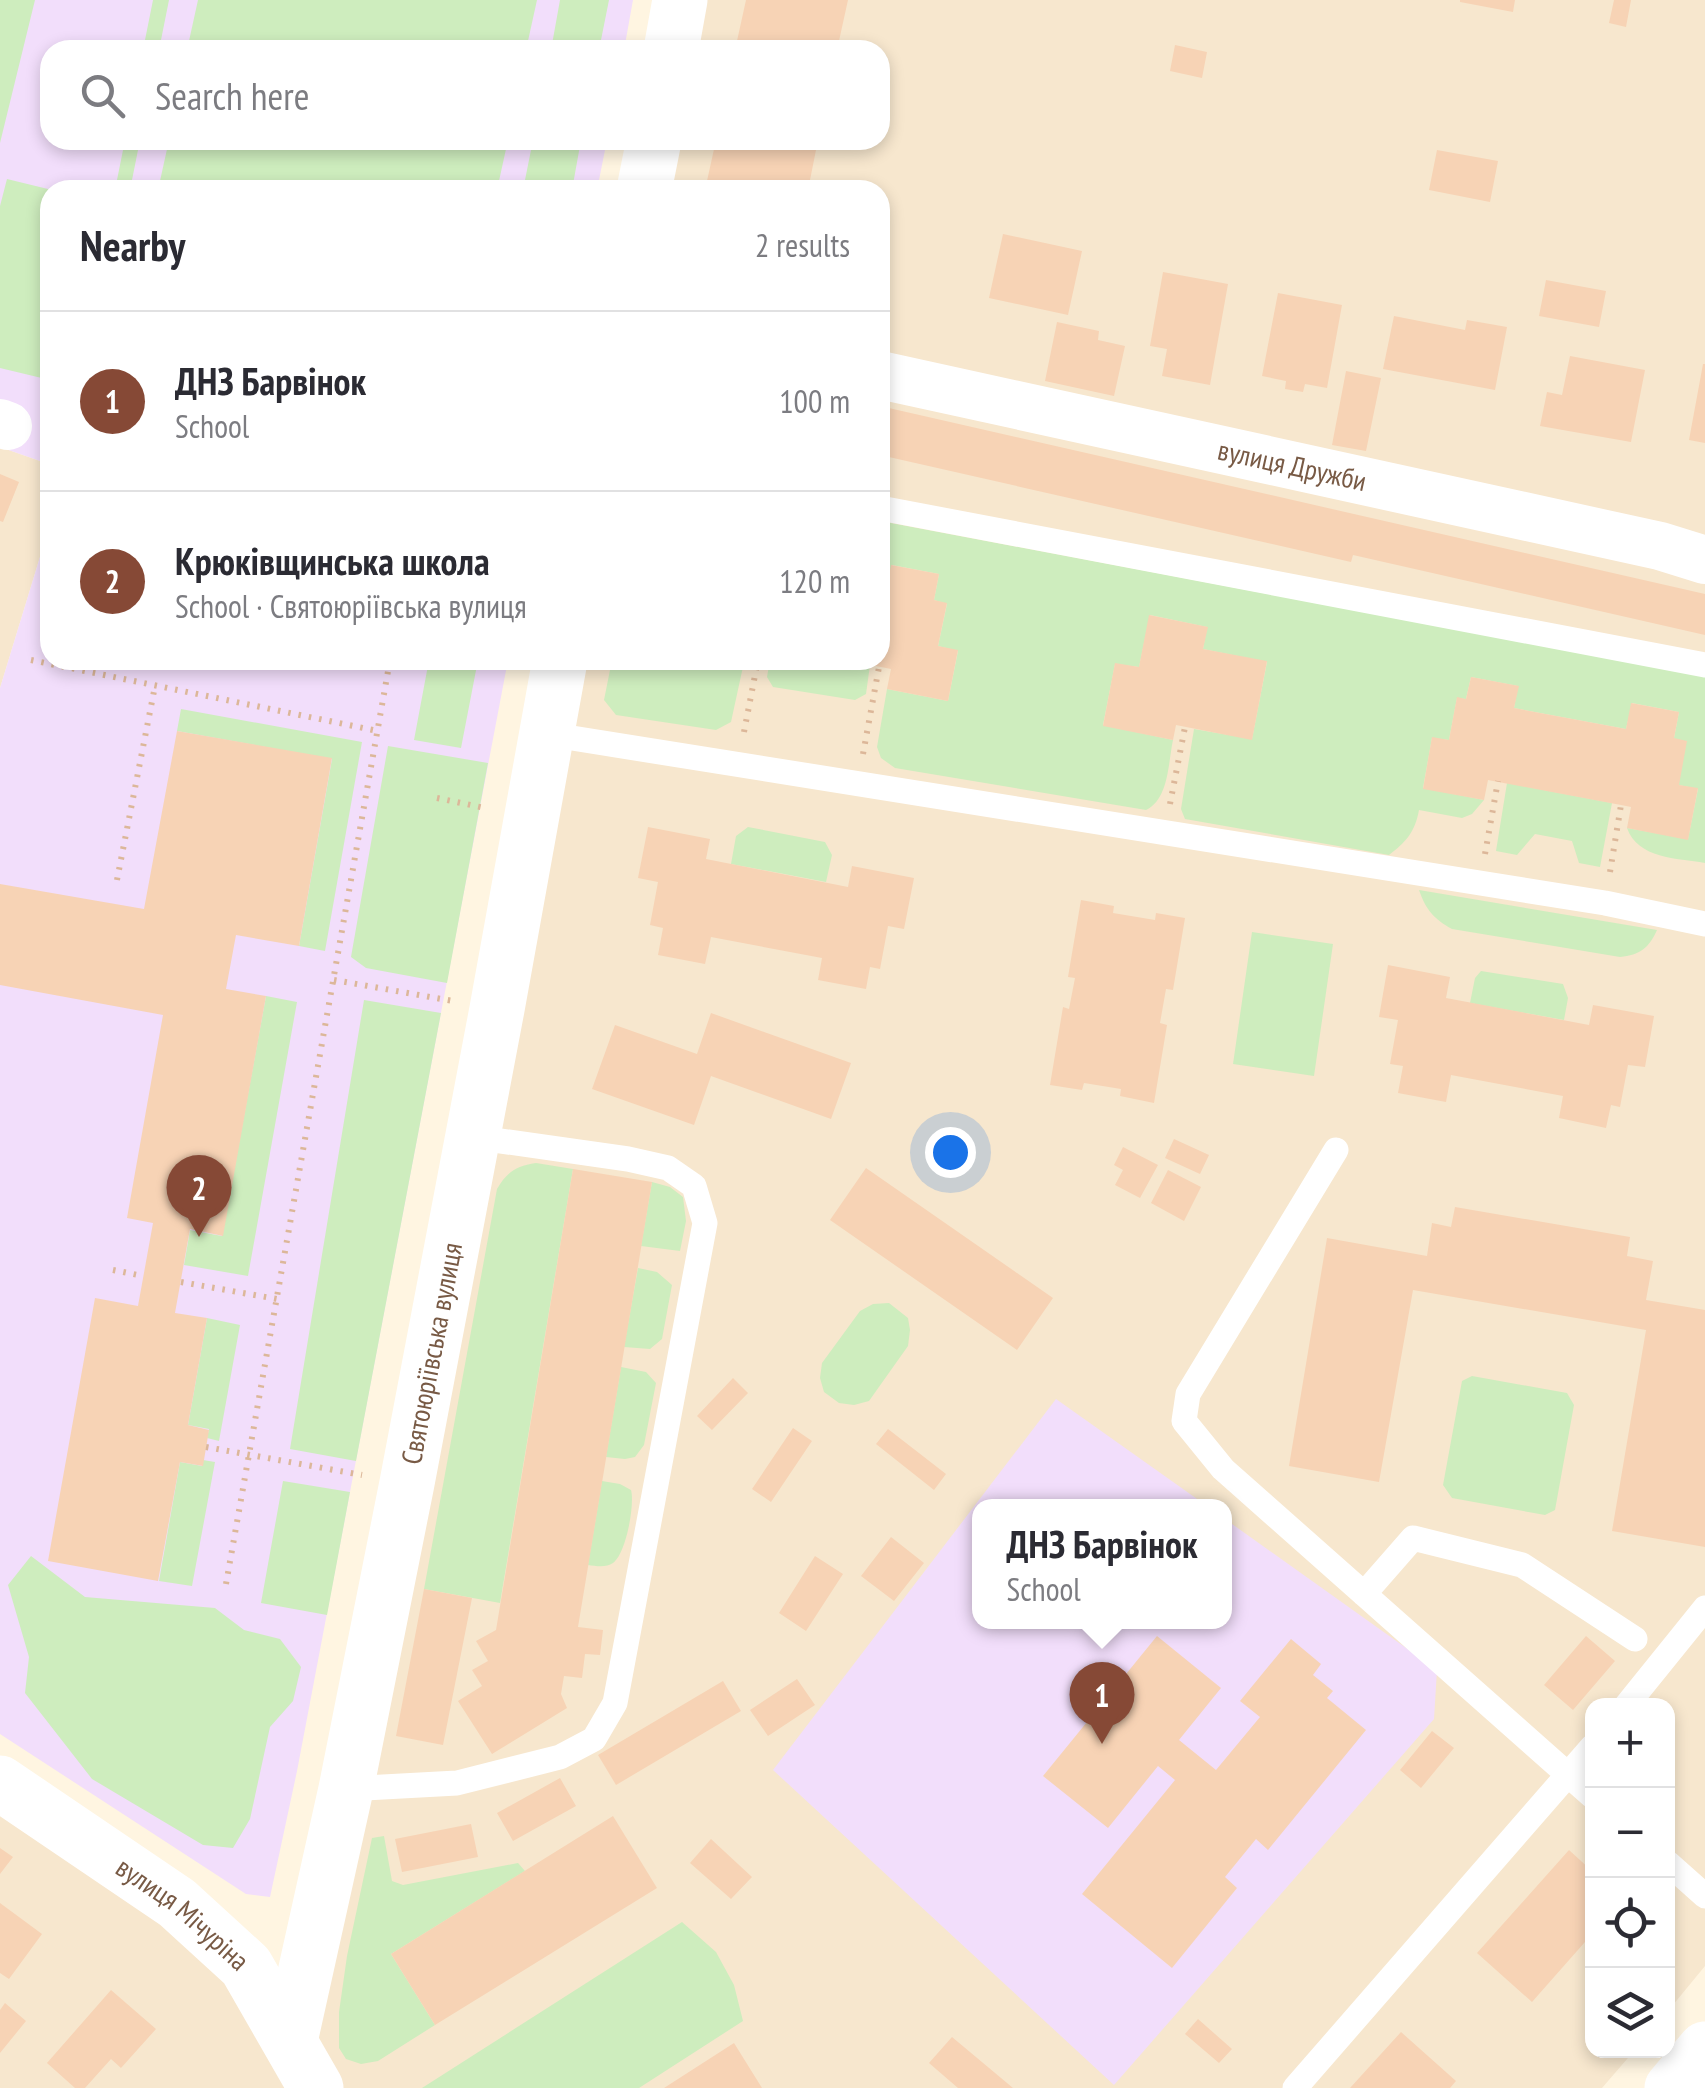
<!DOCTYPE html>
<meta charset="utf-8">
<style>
body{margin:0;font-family:"PT Sans Narrow",sans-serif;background:#f2f2f3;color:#2b2b33}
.controls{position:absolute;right:30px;bottom:30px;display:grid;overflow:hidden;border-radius:20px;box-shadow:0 5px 15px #0003}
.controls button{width:90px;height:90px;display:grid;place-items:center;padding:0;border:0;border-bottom:2px solid #e1e1e2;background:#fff;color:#2b2b33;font:50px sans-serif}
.you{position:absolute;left:950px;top:1152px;width:35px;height:35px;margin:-25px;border:8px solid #fff;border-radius:50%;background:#1a73e8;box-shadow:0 0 0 15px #1a73e833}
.badge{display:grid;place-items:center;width:65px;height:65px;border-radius:50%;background:#864936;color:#fff;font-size:32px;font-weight:700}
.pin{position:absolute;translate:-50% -82px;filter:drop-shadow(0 2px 5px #0008)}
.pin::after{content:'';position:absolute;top:52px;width:35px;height:30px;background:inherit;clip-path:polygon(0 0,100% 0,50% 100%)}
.popup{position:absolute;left:972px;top:1499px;width:260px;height:130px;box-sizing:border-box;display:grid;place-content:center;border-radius:20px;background:#fff;filter:drop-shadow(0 2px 8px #0005);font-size:32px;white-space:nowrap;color:#7c7c81}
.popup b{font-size:38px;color:#2b2b33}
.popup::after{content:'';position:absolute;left:50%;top:100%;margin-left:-20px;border:20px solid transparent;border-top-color:#fff}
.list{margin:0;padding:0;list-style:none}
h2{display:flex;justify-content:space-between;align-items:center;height:130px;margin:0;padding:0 40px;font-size:42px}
h2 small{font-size:32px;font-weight:400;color:#7c7c81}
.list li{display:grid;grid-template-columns:65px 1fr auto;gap:30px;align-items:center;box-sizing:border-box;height:180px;padding:0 40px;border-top:2px solid #e1e1e2}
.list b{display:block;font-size:38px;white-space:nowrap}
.list p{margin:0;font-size:32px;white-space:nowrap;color:#7c7c81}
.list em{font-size:32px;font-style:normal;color:#7c7c81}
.icon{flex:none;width:55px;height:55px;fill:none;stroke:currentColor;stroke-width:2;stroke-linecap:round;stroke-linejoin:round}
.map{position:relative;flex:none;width:1705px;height:2088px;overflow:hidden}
.search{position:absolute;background:#fff;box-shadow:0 5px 15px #0003;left:40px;top:40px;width:850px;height:110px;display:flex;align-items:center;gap:25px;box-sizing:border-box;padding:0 35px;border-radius:30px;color:#7c7c81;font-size:38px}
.panel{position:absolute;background:#fff;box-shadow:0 5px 15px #0003;left:40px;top:180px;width:850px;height:490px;border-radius:30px}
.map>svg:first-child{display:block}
.residential{fill:#f7e7ce;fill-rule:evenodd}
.education{fill:#f2defb}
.green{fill:#ceedbe}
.building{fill:#f7d3b5}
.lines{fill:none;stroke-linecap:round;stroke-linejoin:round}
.path{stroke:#dcb799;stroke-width:6;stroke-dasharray:2.5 8;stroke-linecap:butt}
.service{stroke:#fff;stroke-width:25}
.minor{stroke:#fff;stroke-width:48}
.tertiary{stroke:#fff;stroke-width:55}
.secondary{stroke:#fff;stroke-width:55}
.labels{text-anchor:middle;stroke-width:10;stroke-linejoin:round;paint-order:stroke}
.street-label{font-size:28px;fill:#785a45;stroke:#fff8e9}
</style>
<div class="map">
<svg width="1705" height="2088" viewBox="0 0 1705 2088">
<rect width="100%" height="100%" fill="#fff5e1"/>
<!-- residential -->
<path class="residential" d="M700,0H1705V543L880,360V190H662L672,140H880V50H690Z
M880,394L1705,576V1966L1668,2011V1706H1592V2050L1634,2051L1602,2088H332L320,2056L316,2017L578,660H880ZM980,1506H1224V1622H980Z
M0,447L40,461L50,476V524L0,688Z
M0,1804L166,1922L216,1970L296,2088H0Z"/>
<!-- education -->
<path class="education" d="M0,0H633L624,50H50V140H607L597,190H50V476L40,461L0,447Z
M50,524V660H508L297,1771L270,1897L246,1894L0,1734V688Z
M1056,1399L1207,1506H980V1622H1224L1225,1519L1437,1670L1434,1719L1114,2085L773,1770Z"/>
<!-- green -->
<path class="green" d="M0,0H35L0,143Z
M153,0H169L159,50H143Z
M198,0H537L526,50H187Z
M560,0H609L599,50H551Z
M125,140H140L130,190H115Z
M169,140H508L497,190H158Z
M533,140H581L572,190H523Z
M7,179L52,190L50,380L0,368V206Z
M880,521L1705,676V863C1677,858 1638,859 1627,828L1688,839L1698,789L1679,785L1674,738L1679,712L1632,703L1626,729L1514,708L1518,686L1471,677L1466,699L1457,698L1449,740L1432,738L1423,788L1484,800L1472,814L1462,818L1419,810C1415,832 1406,842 1389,855L1185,819L1181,809L1194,729L1252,739L1267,662L1203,649L1207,627L1150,615L1139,667L1115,664L1103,725L1173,740C1168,763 1169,799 1146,810L895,768L881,758L877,747L887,689L948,701L958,651L938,646L947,604L934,600L939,574L892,565L886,591L880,590Z
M429,660H478L461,748L414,740Z
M612,660L744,662L731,722L716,730L616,715L604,700Z
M770,660H846L870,665L866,694L855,700L773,687L767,677Z
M181,709L362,742L325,951L299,946L332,759L177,731Z
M388,746L488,763L447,983L366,968L351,957Z
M1507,783L1612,803L1600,867L1579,863L1572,841L1535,834L1517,855L1496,851Z
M748,827L825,842L832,855L826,882L731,864L736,836Z
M1419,890L1657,930C1649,948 1640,955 1620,957L1452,929C1434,919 1426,910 1419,890Z
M1252,932L1333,944L1314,1076L1233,1064Z
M1481,971L1563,984L1568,998L1564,1020L1470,1003L1475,978Z
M266,996L297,1002L248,1276L184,1265L190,1230L222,1236Z
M364,1000L441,1013L356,1461L290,1449Z
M536,1163L573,1169L500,1603L424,1589L497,1189C507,1172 516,1166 536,1163Z
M652,1182L670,1187L683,1197L686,1221L680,1251L641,1246Z
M638,1268L657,1272L672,1285L662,1339L650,1349L624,1347Z
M889,1303L908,1318L910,1330L908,1346L869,1401L854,1405L839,1403L824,1392L820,1378L822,1363L860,1311L873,1304Z
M207,1318L240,1325L219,1441L207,1438L209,1429L188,1425Z
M621,1367L646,1372L656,1383L644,1445L635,1457L625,1459L606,1457Z
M1472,1376L1567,1393L1574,1405L1555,1510L1545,1515L1452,1498L1443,1485L1462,1381Z
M203,1460L215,1462L192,1586L159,1581L180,1462L202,1466Z
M283,1481L350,1492L327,1615L261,1603Z
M602,1481L620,1484L631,1490C635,1504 626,1554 613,1563C606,1568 596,1566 588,1565Z
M31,1556L85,1597L215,1608L244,1630L280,1639L301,1667L293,1701L270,1727L250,1819L233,1848L203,1845L92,1779L25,1693L29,1657L8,1585Z
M384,1836L392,1881L403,1885L518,1863L525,1871L391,1954L435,2025L378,2061L361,2064L346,2059L339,2048V2012L347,1956L372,1838Z
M682,1922L716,1952L734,1985L743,2021L639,2088H422Z"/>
<!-- building -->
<path class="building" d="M746,0H848L837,50H735Z
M1460,0H1515L1513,12L1460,2Z
M1614,0H1631L1626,27L1609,23Z
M1175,45L1207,52L1202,78L1170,71Z
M716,140H818L808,190H705Z
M1437,150L1498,161L1490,202L1429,190Z
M1003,234L1082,251L1068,315L989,298Z
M1163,272L1228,284L1210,385L1162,376L1167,349L1150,346Z
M1546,280L1606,291L1599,327L1539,316Z
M1278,293L1342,305L1327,388L1305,384L1303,392L1285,389L1286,381L1262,376Z
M1394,316L1465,330L1467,320L1507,327L1495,390L1383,369Z
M1057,322L1099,331L1098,340L1125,346L1114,396L1045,381Z
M1570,356L1645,370L1631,442L1540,426L1547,392L1562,395Z
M1703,364H1705V443L1689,440Z
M1346,371L1381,378L1366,451L1332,445Z
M880,406L1705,594V635L1353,555L1351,562L880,455Z
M0,474L19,482L3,522L0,521Z
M891,565L939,574L934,600L947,603L938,646L958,650L948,701L887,689L891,669L856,662V660H880V590L886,591Z
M1149,615L1208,627L1203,649L1267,661L1252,740L1176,725L1173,740L1103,726L1115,663L1139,667Z
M1471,677L1519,686L1514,708L1626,729L1631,703L1679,712L1674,738L1687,741L1679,785L1698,788L1688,840L1627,828L1631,807L1621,805L1488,780L1484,800L1423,789L1432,737L1449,740L1457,697L1466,699Z
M177,731L332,758L299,946L236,935L226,989L266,996L223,1236L190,1229L175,1313L207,1318L188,1425L209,1430L203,1466L180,1462L158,1581L48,1561L95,1298L138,1306L153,1223L127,1218L163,1015L0,985V884L144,909Z
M648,827L710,839L706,859L848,887L852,866L914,878L904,929L888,926L880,969L870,967L866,989L818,980L822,958L711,937L705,964L658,955L663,928L650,925L658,882L638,878Z
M1081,900L1114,906L1113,913L1155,920L1156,913L1185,918L1173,990L1166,989L1160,1023L1167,1025L1154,1103L1120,1096L1121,1089L1084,1083L1082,1090L1050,1085L1063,1007L1069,1009L1075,978L1068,977Z
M1388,965L1450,977L1446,998L1589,1025L1593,1005L1654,1016L1645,1067L1628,1065L1620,1107L1611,1105L1606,1128L1559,1118L1563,1096L1451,1075L1446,1102L1398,1093L1403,1066L1390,1064L1398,1020L1379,1017Z
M711,1013L851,1063L831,1119L711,1076L694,1125L592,1089L615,1025L697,1054Z
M1174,1139L1209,1155L1200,1174L1165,1158Z
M1123,1147L1158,1165L1140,1198L1115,1185L1123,1170L1114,1165Z
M866,1168L1053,1298L1017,1350L830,1220Z
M573,1169L652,1182L578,1627L603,1630L600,1655L585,1654L582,1678L564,1676L561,1694L567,1708L492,1754L458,1701L482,1686L472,1670L488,1661L476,1641L496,1630Z
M1168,1170L1201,1187L1184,1221L1151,1203Z
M1455,1207L1630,1237L1627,1256L1653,1261L1646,1300L1705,1310V1547L1612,1531L1646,1330L1413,1290L1379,1482L1289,1466L1327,1238L1427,1256L1432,1223L1451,1227Z
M733,1378L748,1393L712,1430L697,1416Z
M793,1428L812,1441L771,1502L752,1489Z
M888,1429L946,1474L934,1490L876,1444Z
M891,1537L924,1563L894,1601L861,1576Z
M815,1556L843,1574L806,1631L779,1613Z
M424,1589L472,1598L443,1745L396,1736Z
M1157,1636L1221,1688L1179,1740L1216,1770L1260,1717L1240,1701L1291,1639L1321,1664L1313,1675L1333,1691L1327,1698L1366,1730L1268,1850L1256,1839L1225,1877L1237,1888L1172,1968L1082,1894L1175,1780L1158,1766L1108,1828L1043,1776Z
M1586,1636L1615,1661L1573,1710L1544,1685Z
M797,1679L815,1705L768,1736L750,1710Z
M723,1681L741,1711L616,1785L598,1755Z
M1432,1731L1454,1748L1421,1788L1400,1770Z
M560,1778L576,1806L513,1841L497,1813Z
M613,1816L657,1888L435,2025L391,1954Z
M471,1824L478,1857L402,1872L395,1839Z
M711,1839L752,1877L731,1899L690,1863Z
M0,1848L13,1857L0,1874Z
M1569,1850L1592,1871V1934L1532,2002L1477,1953Z
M0,1903L42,1934L9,1979L0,1973Z
M111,1990L156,2029L121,2068L111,2059L85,2088H75L47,2063Z
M5,2003L26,2021L0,2053V2010Z
M1198,2019L1232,2049L1219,2063L1185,2034Z
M1401,2032L1456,2081L1450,2088H1350Z
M952,2037L1013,2088H958L929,2063Z
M734,2043L762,2088H664Z"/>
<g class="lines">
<!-- path -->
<path class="path" d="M31,660L378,731
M744,732L758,660
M863,754L879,667
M437,798L485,808
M1170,804L1185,727
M1485,854L1498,781
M1610,872L1621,805
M117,880L155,686
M334,980L453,1001
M113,1270L143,1276
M181,1282L277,1299
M206,1447L362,1475
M226,1584L390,660"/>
<!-- service -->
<path class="service" d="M880,508L1705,665
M547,734L1480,883L1605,903L1705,924
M1336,1150L1188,1394L1184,1421L1223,1469L1592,1796
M1364,1594L1413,1538L1522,1565L1635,1639
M1626,1706L1705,1608
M346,1789L457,1783L560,1757L594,1739L615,1703L705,1223L694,1186L668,1168L628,1159L473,1137
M1668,1863L1705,1896
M1295,2088L1592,1747"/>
<!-- minor -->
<g class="minor">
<path id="s1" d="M880,375L1660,546L1705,560"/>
<path d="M0,423L8,426"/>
</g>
<!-- tertiary -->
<g class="tertiary">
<path d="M671,50L680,0"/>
<path d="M644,190L654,140"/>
<path id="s2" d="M0,1783L177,1903L246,1966L316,2088"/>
<path id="s3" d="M290,2041L346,1789L407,1483L497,1009L560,660"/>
</g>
<!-- secondary -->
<path class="secondary" d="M1672,2088L1705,2049"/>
</g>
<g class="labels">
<!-- street labels -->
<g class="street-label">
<text dy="10" stroke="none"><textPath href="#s1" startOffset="422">вулиця Дружби</textPath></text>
<text dy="10" stroke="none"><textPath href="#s3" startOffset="702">Святоюріївська вулиця</textPath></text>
<text dy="10" stroke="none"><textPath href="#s2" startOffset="225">вулиця Мічуріна</textPath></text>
</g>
</g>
</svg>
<div class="controls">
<button>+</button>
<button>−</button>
<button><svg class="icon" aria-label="locate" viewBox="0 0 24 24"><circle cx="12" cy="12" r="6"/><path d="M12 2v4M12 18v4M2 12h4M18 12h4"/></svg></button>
<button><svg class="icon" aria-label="layers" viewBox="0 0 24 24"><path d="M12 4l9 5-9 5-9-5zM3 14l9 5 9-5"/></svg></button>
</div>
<div class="you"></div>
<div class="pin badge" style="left:1102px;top:1744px">1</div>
<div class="popup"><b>ДНЗ Барвінок</b>School</div>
<div class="pin badge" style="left:199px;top:1237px">2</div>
<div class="search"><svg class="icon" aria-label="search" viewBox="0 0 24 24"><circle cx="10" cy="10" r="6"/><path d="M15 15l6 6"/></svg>Search here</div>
<section class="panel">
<h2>Nearby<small>2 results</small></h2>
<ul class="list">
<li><span class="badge">1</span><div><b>ДНЗ Барвінок</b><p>School</p></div><em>100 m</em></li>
<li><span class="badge">2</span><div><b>Крюківщинська школа</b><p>School · Святоюріївська вулиця</p></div><em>120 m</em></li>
</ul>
</section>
</div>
